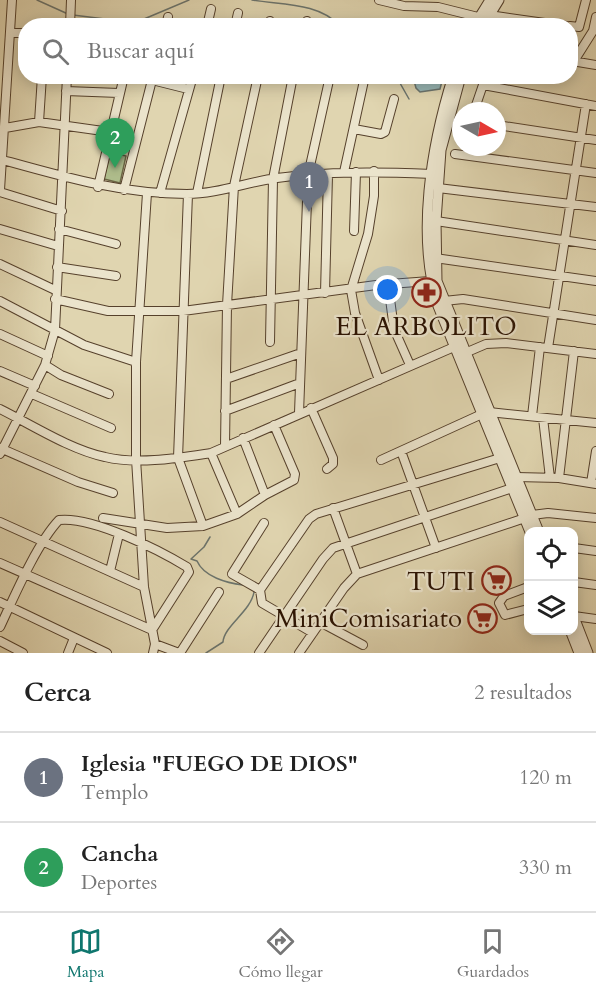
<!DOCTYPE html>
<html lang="es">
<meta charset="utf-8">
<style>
body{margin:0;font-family:Cardo,serif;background:#f2f2f2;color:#222}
.controls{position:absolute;right:18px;bottom:18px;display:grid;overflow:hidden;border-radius:12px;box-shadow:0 3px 15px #0003}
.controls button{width:54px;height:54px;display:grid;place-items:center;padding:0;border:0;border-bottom:2px solid #e0e0e0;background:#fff;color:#222;font:30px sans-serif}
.compass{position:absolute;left:452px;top:102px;width:54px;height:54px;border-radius:50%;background:#fff;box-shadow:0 3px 15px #0003;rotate:99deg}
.you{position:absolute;left:388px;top:290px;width:21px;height:21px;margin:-15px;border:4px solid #fff;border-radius:50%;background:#1a73e8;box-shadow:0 0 0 9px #1a73e833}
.badge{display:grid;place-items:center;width:39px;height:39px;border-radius:50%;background:#0f766e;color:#fff;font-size:20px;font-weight:700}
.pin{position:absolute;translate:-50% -50px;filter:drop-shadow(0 2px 3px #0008)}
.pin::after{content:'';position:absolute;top:32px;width:21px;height:18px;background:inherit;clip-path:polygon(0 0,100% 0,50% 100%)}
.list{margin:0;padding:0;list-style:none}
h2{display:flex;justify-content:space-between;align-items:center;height:78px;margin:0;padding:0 24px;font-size:26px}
h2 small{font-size:20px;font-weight:400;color:#767676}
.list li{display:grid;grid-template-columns:39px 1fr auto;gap:18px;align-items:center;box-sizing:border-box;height:90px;padding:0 24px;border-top:2px solid #e0e0e0}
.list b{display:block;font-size:22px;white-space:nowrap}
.list p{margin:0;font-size:20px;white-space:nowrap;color:#767676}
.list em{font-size:20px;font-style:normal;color:#767676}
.icon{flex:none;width:33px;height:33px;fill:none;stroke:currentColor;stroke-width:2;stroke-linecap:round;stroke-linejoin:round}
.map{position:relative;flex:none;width:596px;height:653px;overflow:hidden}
.search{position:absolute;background:#fff;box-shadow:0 3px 15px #0003;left:18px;right:18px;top:18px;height:66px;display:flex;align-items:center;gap:15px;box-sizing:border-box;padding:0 21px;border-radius:24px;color:#767676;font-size:22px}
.sheet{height:258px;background:#fff}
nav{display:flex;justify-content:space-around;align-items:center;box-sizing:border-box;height:84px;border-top:2px solid #e0e0e0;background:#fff;font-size:16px;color:#767676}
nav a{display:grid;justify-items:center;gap:3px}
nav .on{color:#0f766e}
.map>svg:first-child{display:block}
.green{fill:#afbe8d;stroke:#6c6746;stroke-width:1.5}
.water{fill:#97b6b5;stroke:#6b746d;stroke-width:1.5}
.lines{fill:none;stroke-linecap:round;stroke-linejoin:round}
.stream{stroke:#6b746d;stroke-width:1.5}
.minor-casing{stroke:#56412c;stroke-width:10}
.tertiary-casing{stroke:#56412c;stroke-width:11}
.minor{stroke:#ebe4cc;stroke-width:8}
.tertiary{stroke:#ebe4cc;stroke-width:9}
.labels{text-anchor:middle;stroke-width:4.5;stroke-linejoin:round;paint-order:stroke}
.poi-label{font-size:26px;fill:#281000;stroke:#ebe4cc;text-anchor:end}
</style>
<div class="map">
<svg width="596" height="653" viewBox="0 0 596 653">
<rect width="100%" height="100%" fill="#e0d5b0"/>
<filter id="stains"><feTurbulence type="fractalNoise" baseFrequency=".00333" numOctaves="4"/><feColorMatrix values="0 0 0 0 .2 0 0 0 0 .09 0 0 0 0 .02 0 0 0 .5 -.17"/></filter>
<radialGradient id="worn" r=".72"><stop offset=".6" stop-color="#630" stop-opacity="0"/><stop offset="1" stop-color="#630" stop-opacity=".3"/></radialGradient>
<!-- green -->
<path class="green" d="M110,152L126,156L120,183L104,179Z"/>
<!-- water -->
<path class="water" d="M413,77V76L443,77L440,89L420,92L416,88Z"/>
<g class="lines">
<!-- stream -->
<path class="stream" d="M37,0L68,14
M252,0C280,5 319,2 340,26
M73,15L129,22L144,19L189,0
M396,76L409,99
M210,537L204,547L191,559L197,561C204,577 227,583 243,585
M206,653L223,642C224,626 251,611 254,592"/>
<defs>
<path id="minor" d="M379,0L404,6L438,7L478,17
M489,15L566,26
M70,26L71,0
M166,26L168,17
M207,26L211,9
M235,26L238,13
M269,26L270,21
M306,26L307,21
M570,26L579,27L586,0
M10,33H26
M572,61L596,65
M574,61L593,31L596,17
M152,80L188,89
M483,85L596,106
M66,91L119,93
M474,111L486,76
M39,122L42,76
M497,125L596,140
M354,129L381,134L385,132L394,99
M1,131L5,128L39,122L110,132
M455,154L596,173
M3,160C64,177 122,194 187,194C217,194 247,182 277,178C328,171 380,172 432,174
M374,171V196L368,234L351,290L355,313L379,380
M344,172L365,76
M98,187L124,76
M438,188L596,207
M0,190L12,0
M124,190L153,76
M0,192L62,211
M147,193L136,362V459L144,587L155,644L153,653
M160,193L193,76
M197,193L221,76
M188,194L178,458L203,526
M436,221L596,245
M0,229L58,246
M59,229L116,244
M354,231L356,172
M435,258L596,281
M0,264L55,290
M57,267L116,276
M388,284L394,329L410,365
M325,293L328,174
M55,299L108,311H183L376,285L430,281
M0,301L84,345L136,362
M444,301L463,299L596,320
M0,334L48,356
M270,342L273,179L293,76
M548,348L586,104
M465,353L486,344L506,343L596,354
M45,365L61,375L109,394
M0,371L35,386
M226,379L301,353
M32,394L111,428
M311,408L333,458V464L327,469
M0,409C32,425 71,450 105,457C138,465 178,458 211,453L454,347
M225,411L300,383
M489,412L596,423
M299,413L308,175L330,76
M532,416L540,347
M543,418L550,478
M243,438L265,495
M225,446L227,305L234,186L258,76
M0,448L78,482L113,493
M401,451L436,548
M211,453L237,514
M0,454L45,365L55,330L67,76
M381,460L482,414
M516,477L559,478L596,484
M559,478L574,351
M591,483L596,451
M333,508L357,574
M532,515L548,513L596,518
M103,518L167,528L203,526L237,514L265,495L294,480L295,474L274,425
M0,522L144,587
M264,523L232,574L260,590L262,603L313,633
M574,548L596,551
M0,563L152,630L189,572L187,567C159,550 92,516 59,520C37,543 14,597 0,627
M110,571L119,534
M574,582L596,585
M528,587L504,596L499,603L505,615L528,609
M260,590L309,519L316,514L500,458
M0,602L107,653
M574,616L596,619
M320,622L363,645
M0,641L23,653
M155,644L179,653
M68,653L74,638
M180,653L219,592
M259,653L323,559L333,548L512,488
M299,653L344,588L357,574L525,518"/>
<path id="tertiary" d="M474,26L490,0
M483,26L499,0
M453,76C431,146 416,236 438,306L530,532
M461,76L441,150L436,221L437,281L539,532
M574,617L588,653
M570,630L579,653"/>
</defs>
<!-- minor casing -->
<use href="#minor" class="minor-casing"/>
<!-- tertiary casing -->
<use href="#tertiary" class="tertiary-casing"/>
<!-- minor -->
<use href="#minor" class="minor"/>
<!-- tertiary -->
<use href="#tertiary" class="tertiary"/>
</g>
<!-- icons -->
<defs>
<symbol id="pharmacy-ring" viewBox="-11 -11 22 22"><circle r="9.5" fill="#ebe4cc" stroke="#8f2418" stroke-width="1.5"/><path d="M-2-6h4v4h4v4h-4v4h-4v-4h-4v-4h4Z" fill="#8f2418"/></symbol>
<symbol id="supermarket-ring" viewBox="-11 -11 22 22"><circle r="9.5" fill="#ebe4cc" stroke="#8f2418" stroke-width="1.5"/><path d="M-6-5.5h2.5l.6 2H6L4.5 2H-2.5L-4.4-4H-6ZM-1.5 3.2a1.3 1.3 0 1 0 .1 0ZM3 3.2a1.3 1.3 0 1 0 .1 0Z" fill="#8f2418"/></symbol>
</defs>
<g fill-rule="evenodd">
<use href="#pharmacy-ring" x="410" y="276" width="33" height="33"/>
<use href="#supermarket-ring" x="480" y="564" width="33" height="33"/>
<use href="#supermarket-ring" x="466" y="602" width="33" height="33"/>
</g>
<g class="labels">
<!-- poi labels -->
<g class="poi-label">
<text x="426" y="335" text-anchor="middle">EL ARBOLITO</text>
<text x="475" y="590">TUTI</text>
<text x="462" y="627">MiniComisariato</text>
</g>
</g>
<rect width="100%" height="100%" filter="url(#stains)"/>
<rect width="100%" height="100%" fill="url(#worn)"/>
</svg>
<div class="controls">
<button><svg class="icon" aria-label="locate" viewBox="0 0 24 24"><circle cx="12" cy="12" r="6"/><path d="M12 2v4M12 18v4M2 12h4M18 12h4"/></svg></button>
<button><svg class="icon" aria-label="layers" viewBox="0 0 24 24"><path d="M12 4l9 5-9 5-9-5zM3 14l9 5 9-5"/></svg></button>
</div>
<svg class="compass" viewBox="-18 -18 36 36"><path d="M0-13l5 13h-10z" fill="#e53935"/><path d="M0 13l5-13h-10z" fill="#767676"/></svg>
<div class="you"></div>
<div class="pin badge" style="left:309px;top:212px;background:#6b7280">1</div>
<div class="pin badge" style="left:115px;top:168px;background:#2e9e5b">2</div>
<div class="search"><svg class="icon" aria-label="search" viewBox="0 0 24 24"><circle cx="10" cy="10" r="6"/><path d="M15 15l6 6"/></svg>Buscar aquí</div>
</div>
<section class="sheet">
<h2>Cerca<small>2 resultados</small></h2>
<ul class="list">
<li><span class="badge" style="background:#6b7280">1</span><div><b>Iglesia &quot;FUEGO DE DIOS&quot;</b><p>Templo</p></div><em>120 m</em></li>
<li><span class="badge" style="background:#2e9e5b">2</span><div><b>Cancha</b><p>Deportes</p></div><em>330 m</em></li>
</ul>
</section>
<nav>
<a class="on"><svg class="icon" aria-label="map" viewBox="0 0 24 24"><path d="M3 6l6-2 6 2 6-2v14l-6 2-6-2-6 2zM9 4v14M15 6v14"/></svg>Mapa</a>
<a><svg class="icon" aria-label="directions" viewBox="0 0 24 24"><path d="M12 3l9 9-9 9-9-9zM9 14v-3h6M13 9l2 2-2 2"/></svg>Cómo llegar</a>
<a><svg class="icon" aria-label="saved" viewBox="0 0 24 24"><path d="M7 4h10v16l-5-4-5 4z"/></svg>Guardados</a>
</nav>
